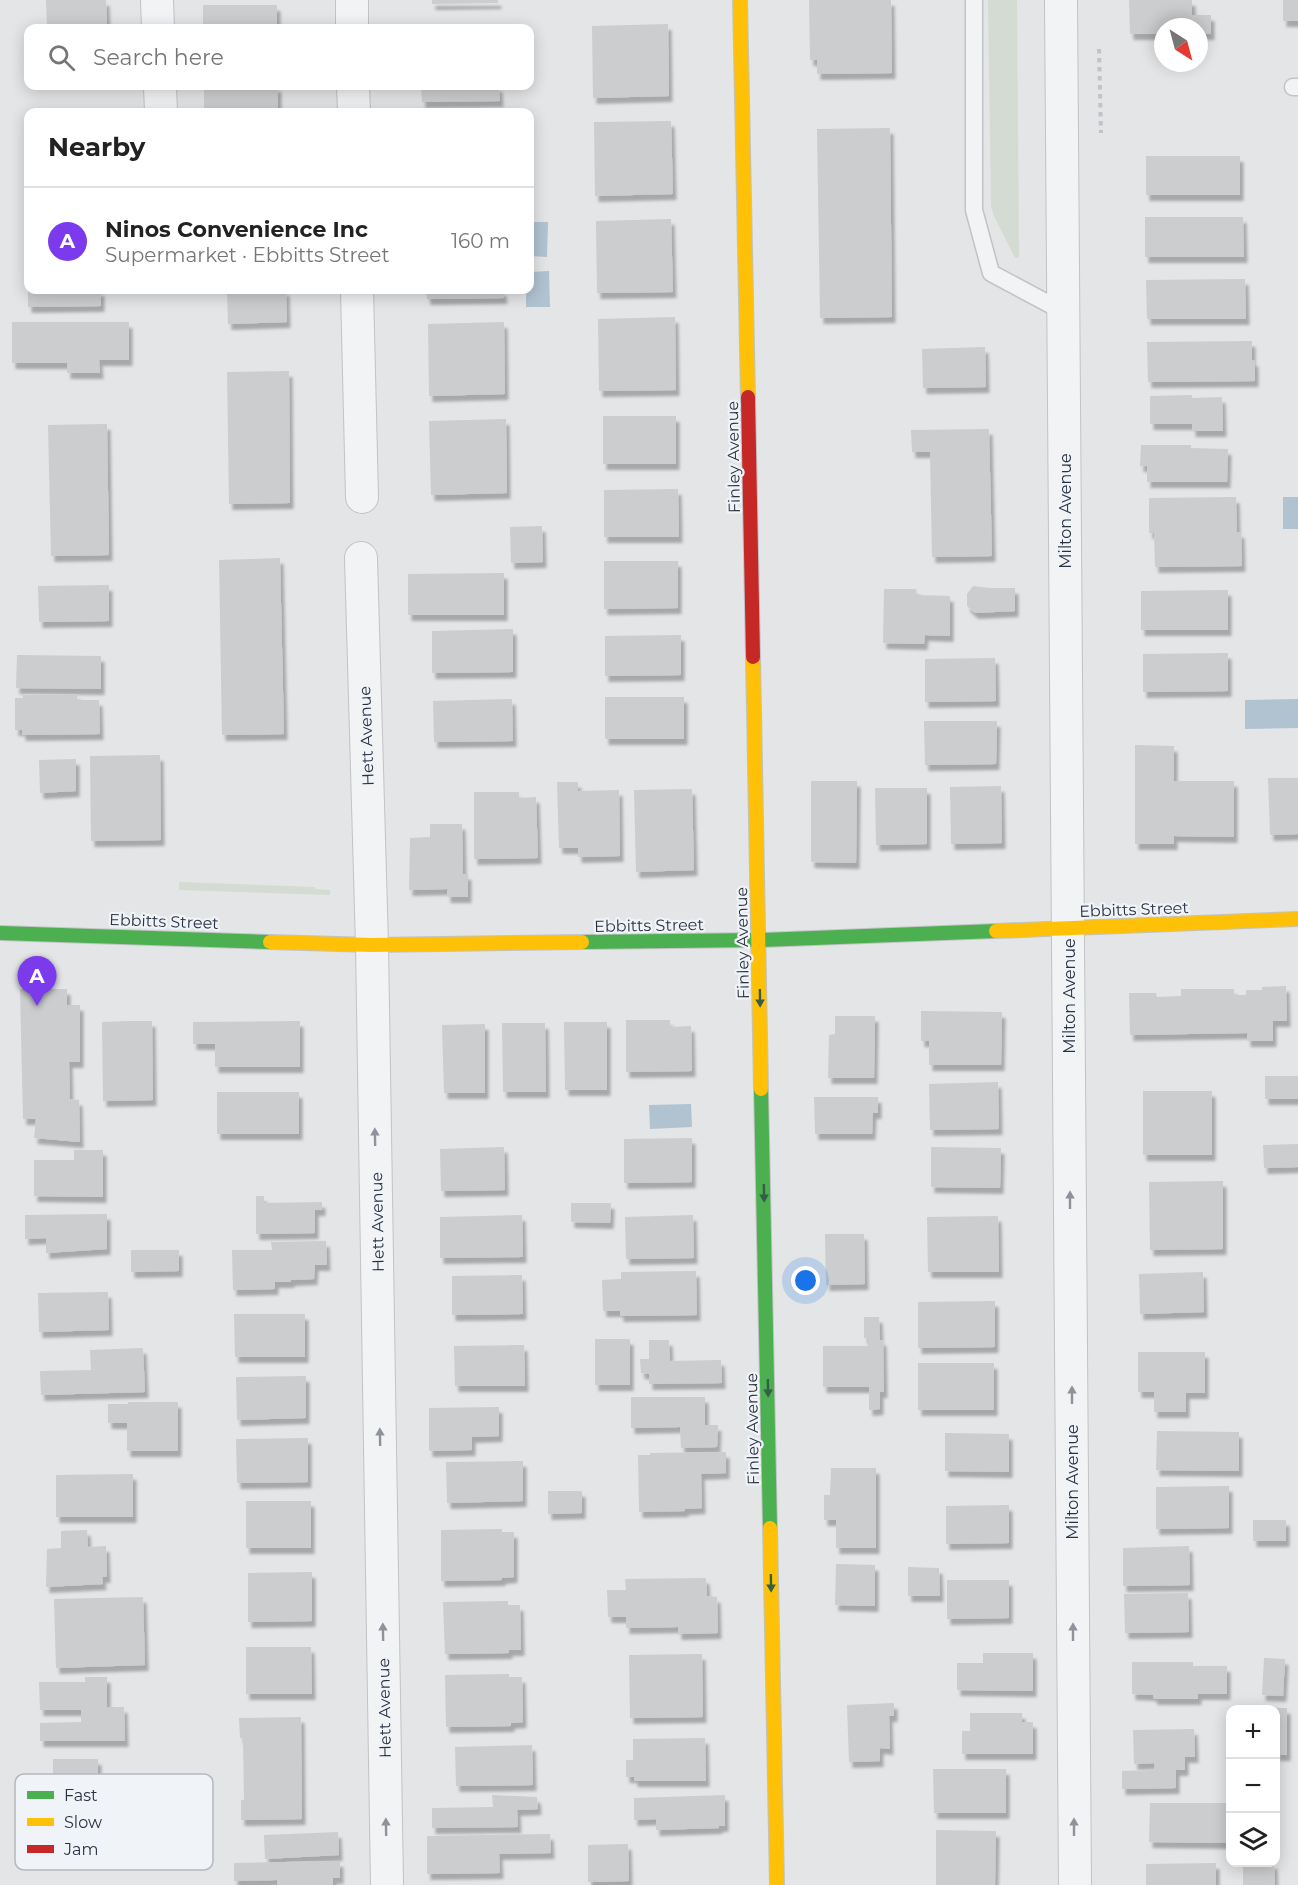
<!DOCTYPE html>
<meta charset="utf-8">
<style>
body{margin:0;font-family:Montserrat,sans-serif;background:#f2f2f2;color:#222}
.controls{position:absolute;right:18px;bottom:18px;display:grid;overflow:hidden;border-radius:12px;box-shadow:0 3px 15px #0003}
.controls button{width:54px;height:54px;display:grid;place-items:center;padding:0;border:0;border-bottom:2px solid #e0e0e0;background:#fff;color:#222;font:30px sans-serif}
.compass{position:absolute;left:1154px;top:18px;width:54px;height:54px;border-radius:50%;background:#fff;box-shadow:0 3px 15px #0003;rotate:144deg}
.you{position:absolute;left:806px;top:1281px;width:21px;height:21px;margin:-15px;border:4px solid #fff;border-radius:50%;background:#1a73e8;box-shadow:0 0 0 9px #1a73e833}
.badge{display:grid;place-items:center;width:39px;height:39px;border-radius:50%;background:#7c3aed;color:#fff;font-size:20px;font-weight:700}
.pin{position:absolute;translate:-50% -50px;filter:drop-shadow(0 2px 3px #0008)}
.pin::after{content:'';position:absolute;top:32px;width:21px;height:18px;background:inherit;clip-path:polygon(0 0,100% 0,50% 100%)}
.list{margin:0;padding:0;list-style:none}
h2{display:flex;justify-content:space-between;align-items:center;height:78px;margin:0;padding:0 24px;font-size:26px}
h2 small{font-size:20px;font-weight:400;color:#767676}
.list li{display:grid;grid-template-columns:39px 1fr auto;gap:18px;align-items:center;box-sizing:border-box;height:108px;padding:0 24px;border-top:2px solid #e0e0e0}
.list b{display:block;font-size:22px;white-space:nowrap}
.list p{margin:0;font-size:20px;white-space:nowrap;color:#767676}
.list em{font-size:20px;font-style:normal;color:#767676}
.icon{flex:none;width:33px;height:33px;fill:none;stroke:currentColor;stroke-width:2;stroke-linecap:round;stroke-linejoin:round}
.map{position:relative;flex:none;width:1298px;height:1885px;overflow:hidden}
.search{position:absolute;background:#fff;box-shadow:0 3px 15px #0003;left:24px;top:24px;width:510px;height:66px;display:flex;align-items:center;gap:15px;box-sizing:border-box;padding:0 21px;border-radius:12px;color:#767676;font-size:22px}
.panel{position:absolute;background:#fff;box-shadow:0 3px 15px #0003;left:24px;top:108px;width:510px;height:186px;border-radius:12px}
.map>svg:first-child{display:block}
.green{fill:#d4dbd3}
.water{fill:#b1c2d1}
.building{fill:#cbcdcf;filter:url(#shadow)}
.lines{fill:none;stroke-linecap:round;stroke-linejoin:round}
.lane-casing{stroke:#c1c3c5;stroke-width:19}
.street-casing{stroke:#c1c3c5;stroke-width:34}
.fast-casing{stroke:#c1c3c5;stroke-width:16}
.slow-casing{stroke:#c1c3c5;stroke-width:16}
.jam-casing{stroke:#c1c3c5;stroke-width:16}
.path{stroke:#c1c3c8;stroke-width:4;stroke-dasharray:4.5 4.5;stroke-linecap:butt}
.lane{stroke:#f2f3f4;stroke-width:16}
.street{stroke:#f2f3f4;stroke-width:32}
.fast{stroke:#4caf50;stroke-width:14}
.slow{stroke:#ffc107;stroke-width:14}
.jam{stroke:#c62828;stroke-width:14}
.oneway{fill:#355e46}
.oneway2{fill:#8e929a}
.labels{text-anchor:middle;stroke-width:4.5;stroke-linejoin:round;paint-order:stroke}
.street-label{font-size:16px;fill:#293241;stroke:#f0f3f7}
.key{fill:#f0f3f7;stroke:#b4b9c0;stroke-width:1.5}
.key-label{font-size:16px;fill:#293241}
</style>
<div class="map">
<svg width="1298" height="1885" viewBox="0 0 1298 1885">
<defs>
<filter id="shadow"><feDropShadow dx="3.5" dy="6" stdDeviation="1.5" flood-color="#0004"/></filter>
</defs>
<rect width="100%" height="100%" fill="#e3e5e7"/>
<!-- green -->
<path class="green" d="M988,0H1017L1019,257L1015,258L994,216L991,206Z
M179,882L315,887V889L330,890V895L179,890Z"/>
<!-- water -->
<path class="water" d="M530,222H548L547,257L530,256Z
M549,271L550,307H526V290H530V272Z
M1283,497H1298V529H1283Z
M1298,699V728L1245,729V700Z
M691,1104L692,1127L650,1129L649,1105Z"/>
<!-- building -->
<path class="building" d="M46,0H106L107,28H47Z
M432,0H498V3L432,4Z
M809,0H891L892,73L817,74V60H810Z
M1129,0H1192V15H1211V34H1199V27H1163V34H1130Z
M1283,0H1298V21H1283Z
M203,5H277V28H203Z
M668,24L669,96L593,98L592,26Z
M204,86H278V112H204Z
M421,86H499L500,101L422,102Z
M671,121L673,194L595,196L594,122Z
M890,128L892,317L820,318L817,129Z
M1146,156H1240V195H1146Z
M1145,217H1243L1244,257H1145Z
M671,219L673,292L597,293L596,221Z
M1245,279L1246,319H1147L1146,280Z
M28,290H101V306L28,307Z
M227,290H286L287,322L228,324Z
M426,290H503L504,298L427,299Z
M675,317L676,390L599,391L598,319Z
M12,322H129V360H99L100,373H67V363H12Z
M504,322L505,394L429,396L428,324Z
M1252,341V360L1255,361V381L1148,382L1147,342Z
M985,347L986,387L923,388L922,349Z
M289,371L290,503L229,504L227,372Z
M1192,395V398L1222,397L1223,431H1192V424H1150V396Z
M603,416H676V464H603Z
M506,419L507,493L431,495L429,421Z
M107,424L109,555L51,556L48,425Z
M989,429L992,556L932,557L930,452H912L911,430Z
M1141,445H1191V448L1228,449L1227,482H1147V466H1140Z
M678,489L679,537H604V490Z
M1236,497L1237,532H1241L1242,566L1155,567L1154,533H1149V498Z
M542,526L543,562L511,563L510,527Z
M280,558L284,734L222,735L219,560Z
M604,561H678V608L604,609Z
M504,573V615H408V574Z
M109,585V621L39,622L38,586Z
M973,586L989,588H1015V611L975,613L967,606V594Z
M884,589H916L917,595L950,596V636L925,635L924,644L883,643Z
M1228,590V630H1141V591Z
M513,629V672L432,673V631Z
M681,635V675L605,676V636Z
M1228,653V691L1143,692V654Z
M17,655L101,656V689L16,688Z
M995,658L996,701L925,702V659Z
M77,694V700H99L100,734L22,735V730H15V698H23V695Z
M605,697H684V739H605Z
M512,699L513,741L434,742L433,701Z
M924,721H997L996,764L925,765Z
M1135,745L1174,746V781H1234V837L1174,836V844H1135Z
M160,755L161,840L91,841L90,756Z
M76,759V791L40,793L39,760Z
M1268,778H1298V834L1270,835Z
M811,781H857L856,863L811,862Z
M557,782H578V791L619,790L620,856L578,857V848H559Z
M1001,786L1002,843L951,844L950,787Z
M875,788H927V844L876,845Z
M692,789L694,870L636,872L634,790Z
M474,792H519V798L536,797L538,858L474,859Z
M430,824H462L463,874H468V897H447V889L409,890L410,838L430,837Z
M1286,986L1287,1021H1273V1041H1247V1033L1130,1035L1129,993H1156L1157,997L1181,996V989H1234V995H1246V990H1262V987Z
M20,989H67V1005H80V1062H69L70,1099L79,1100L80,1142L34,1138L36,1119H23Z
M921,1011L1002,1012L1001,1065H929V1041H921Z
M835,1016H875L874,1078H828L829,1035L835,1034Z
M626,1020H670V1027L691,1026L692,1071L626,1072Z
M128,1021H152L153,1100L103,1101L102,1022Z
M300,1021V1067H215V1044H193V1022Z
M564,1022H607V1090H565Z
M502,1023H545L546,1092H503Z
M485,1024V1093H444L442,1025Z
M1265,1076H1298V1099H1265Z
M998,1082L999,1129L930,1130L929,1084Z
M1143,1091H1212V1155H1143Z
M217,1092H299V1134H217Z
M814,1097H878V1113H873L872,1134H815Z
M692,1138V1182L624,1183V1139Z
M1298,1144V1167L1264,1168L1263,1145Z
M504,1147L505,1190L441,1191L440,1149Z
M931,1147L1001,1148L1000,1188L931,1187Z
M74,1150H103V1197L34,1196V1160H74Z
M1223,1181V1249L1150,1250L1149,1182Z
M256,1196H264V1203L322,1202V1210H315V1233L256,1234Z
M571,1203H611L610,1223L571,1222Z
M107,1214V1249L46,1253V1238L25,1239V1215Z
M522,1215L523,1257L440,1258V1217Z
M693,1215L694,1258L626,1259L625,1217Z
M998,1216L999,1272H928L927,1217Z
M825,1234H864L865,1284L826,1285Z
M326,1241L327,1265H315L314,1279L291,1280V1282H275V1289L233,1290L232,1250H272L271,1242Z
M131,1250H179V1271L131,1272Z
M696,1271L697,1315L620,1316V1311H603L602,1280L621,1279V1272Z
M1203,1272L1204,1312L1140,1314L1139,1274Z
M522,1275L523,1314L452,1315V1276Z
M108,1292L109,1330L39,1332L38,1293Z
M995,1301V1347L918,1348V1302Z
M234,1314H305V1357H235Z
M864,1317H879L880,1340H883L884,1392H880V1409L869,1410V1387H823V1346H868V1338H864Z
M595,1339H630V1385H595Z
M649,1340H669L670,1361L721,1360L722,1383L649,1384V1374L641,1373L640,1359H649Z
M524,1345L525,1386H455L454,1346Z
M143,1348L145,1392L41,1395L40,1371L91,1370L90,1350Z
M1138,1352H1205V1393H1186V1412H1154V1392H1138Z
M918,1363H994V1410H918Z
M306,1376V1418L237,1420L236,1377Z
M631,1397H705V1425H718L717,1447L681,1448L680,1427L631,1428Z
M128,1402H178V1451H127V1423H108V1404H128Z
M499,1407V1436L472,1437V1450L429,1451V1408Z
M1157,1431L1239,1432V1471L1156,1470Z
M945,1433L1009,1434V1472L945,1471Z
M308,1438V1482L237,1483L236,1439Z
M726,1452V1473L701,1474L702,1508L685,1509V1511L639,1512L638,1455H650V1453Z
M523,1461V1501L447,1503L446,1462Z
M831,1468H876V1548H836V1520H824V1495H830Z
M133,1474V1517H56V1475Z
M1229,1486V1528L1156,1529V1487Z
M548,1491H582V1513L548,1514Z
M246,1501H311V1548H246Z
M1009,1505V1543L946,1544V1506Z
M1253,1520H1286V1541H1253Z
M502,1529V1532H514V1577L502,1578V1580L441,1581V1530Z
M87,1530L88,1547L106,1546L107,1577H102L103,1584L46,1587L47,1549L61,1548V1531Z
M1189,1546L1190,1585L1123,1586V1548Z
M836,1564L875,1565V1606L835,1605Z
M908,1567L939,1568L940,1596H908Z
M312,1572V1621L248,1622V1573Z
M706,1578L707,1596L717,1597L718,1633L678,1634V1627L626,1628V1617H608L607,1590H626L625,1579Z
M947,1580H1009V1618L947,1619Z
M1188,1593L1189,1632L1125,1633L1124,1594Z
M143,1597L145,1665L56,1668L54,1599Z
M508,1601V1605H520L521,1650H509V1653L445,1654L443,1602Z
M246,1647H311L312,1694H246Z
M983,1653H1033V1691L957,1690V1663H983Z
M702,1654L703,1717L630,1718L629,1655Z
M1264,1658L1285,1659L1283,1696L1262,1695Z
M1132,1662H1193V1666H1227V1694H1198V1699H1154L1153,1695L1132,1694Z
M509,1674V1677H522L523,1722L511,1723V1726L446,1727L445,1675Z
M85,1677H107V1707H124L125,1741H40V1723L81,1722V1710H40L39,1682H85Z
M894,1703V1716H889L890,1749L880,1748V1761L849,1762L847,1705Z
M1275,1708H1287V1755H1276Z
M970,1713H1022V1722H1033V1754H962V1731H970Z
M301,1717L302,1819L241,1820V1800H244L243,1738H240L239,1718Z
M1194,1729L1195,1757H1185V1770H1176V1788L1122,1789V1771L1155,1770L1154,1763L1134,1764L1133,1730Z
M705,1738L706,1781H634V1777H626V1760H633V1739Z
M532,1745L533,1785L456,1786L455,1747Z
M53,1759H98V1797H53Z
M933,1769H1006V1813H934Z
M492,1795L537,1797L538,1809L517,1810L518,1827L432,1828V1808L493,1807Z
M725,1795V1826H719V1828L656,1830V1819L634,1820V1798Z
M1150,1803H1230V1843L1149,1842Z
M936,1830L996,1831L995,1885H936Z
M338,1832L339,1855L265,1859L264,1835Z
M550,1834L551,1853L499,1854L500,1873L427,1874V1836Z
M628,1844L629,1881L588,1882V1845Z
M340,1861V1878H333V1885H277V1880L234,1881V1863Z
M1216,1863V1885H1146V1864Z
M1243,1863H1274L1275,1885H1243Z"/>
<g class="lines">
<defs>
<path id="lane" d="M974,0V210L991,273L1064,312
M1293,87H1298"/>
<path id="street" d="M157,0L158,28
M352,0V28
M1061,0L1075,1885
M160,86L161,112
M353,86L354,112
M357,290L362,497
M361,558L372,945L387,1885"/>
<path id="fast" d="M0,933L270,942
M582,942L759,940L996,931
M761,1089L770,1528"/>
<path id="slow" d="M740,0L748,397
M753,657L761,1089
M996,931L1298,919
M270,942L372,945L582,942
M770,1528L777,1885"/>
<path id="jam" d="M748,397L753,657"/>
</defs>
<!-- lane casing -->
<use href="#lane" class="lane-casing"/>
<!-- street casing -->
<use href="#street" class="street-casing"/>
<!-- fast casing -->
<use href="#fast" class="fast-casing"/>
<!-- slow casing -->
<use href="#slow" class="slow-casing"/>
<!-- jam casing -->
<use href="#jam" class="jam-casing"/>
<!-- path -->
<path class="path" d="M1099,49L1101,133"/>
<!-- lane -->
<use href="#lane" class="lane"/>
<!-- street -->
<use href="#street" class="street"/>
<!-- fast -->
<use href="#fast" class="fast"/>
<!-- slow -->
<use href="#slow" class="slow"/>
<!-- jam -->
<use href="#jam" class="jam"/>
</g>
<!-- one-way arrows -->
<defs><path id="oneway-solid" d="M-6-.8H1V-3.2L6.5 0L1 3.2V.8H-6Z" transform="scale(1.5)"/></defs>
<g class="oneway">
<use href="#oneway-solid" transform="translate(760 998) rotate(89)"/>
<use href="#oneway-solid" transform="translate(764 1193) rotate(89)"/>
<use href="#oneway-solid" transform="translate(768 1388) rotate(89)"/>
<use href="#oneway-solid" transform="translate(771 1583) rotate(89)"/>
</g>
<g class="oneway2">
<use href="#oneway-solid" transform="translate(375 1137) rotate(-91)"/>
<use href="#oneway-solid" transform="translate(1070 1200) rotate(-90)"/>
<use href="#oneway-solid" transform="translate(1072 1395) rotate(-90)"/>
<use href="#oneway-solid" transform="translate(380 1437) rotate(-91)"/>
<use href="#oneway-solid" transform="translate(383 1632) rotate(-91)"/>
<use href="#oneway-solid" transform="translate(1073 1632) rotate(-90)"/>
<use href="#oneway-solid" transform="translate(386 1827) rotate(-91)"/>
<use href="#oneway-solid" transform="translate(1074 1827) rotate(-90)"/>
</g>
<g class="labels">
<!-- street labels -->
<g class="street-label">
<text transform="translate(733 457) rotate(-91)" y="6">Finley Avenue</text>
<text transform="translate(1065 511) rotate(-90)" y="6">Milton Avenue</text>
<text transform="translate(366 736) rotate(-92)" y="6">Hett Avenue</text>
<text transform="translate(1134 909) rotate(-2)" y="6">Ebbitts Street</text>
<text transform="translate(164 921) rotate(2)" y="6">Ebbitts Street</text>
<text transform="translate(649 925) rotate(-1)" y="6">Ebbitts Street</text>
<text transform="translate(742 943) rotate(-91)" y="6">Finley Avenue</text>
<text transform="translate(1069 996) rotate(-90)" y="6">Milton Avenue</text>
<text transform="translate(377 1222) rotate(-91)" y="6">Hett Avenue</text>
<text transform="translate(752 1429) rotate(-91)" y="6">Finley Avenue</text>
<text transform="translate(1072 1482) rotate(-90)" y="6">Milton Avenue</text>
<text transform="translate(384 1708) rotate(-91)" y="6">Hett Avenue</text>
</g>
</g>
<!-- legend -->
<rect x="15" y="1774" width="198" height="96" rx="9" class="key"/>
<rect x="27" y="1791" width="27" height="8" fill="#4caf50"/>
<rect x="27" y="1818" width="27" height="8" fill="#ffc107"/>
<rect x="27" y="1845" width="27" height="8" fill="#c62828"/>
<g class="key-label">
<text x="64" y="1801">Fast</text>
<text x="64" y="1828">Slow</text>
<text x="64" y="1855">Jam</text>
</g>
</svg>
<div class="controls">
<button>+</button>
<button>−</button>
<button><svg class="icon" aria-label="layers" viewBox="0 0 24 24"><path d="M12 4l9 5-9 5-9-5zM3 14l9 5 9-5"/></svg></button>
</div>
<svg class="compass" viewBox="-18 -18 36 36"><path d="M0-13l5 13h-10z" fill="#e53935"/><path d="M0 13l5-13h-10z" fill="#767676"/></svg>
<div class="you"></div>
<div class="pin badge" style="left:37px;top:1006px">A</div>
<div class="search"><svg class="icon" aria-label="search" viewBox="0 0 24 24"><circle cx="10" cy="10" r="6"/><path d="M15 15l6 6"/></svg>Search here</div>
<section class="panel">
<h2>Nearby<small></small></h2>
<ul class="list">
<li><span class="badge">A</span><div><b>Ninos Convenience Inc</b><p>Supermarket · Ebbitts Street</p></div><em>160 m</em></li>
</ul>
</section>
</div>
